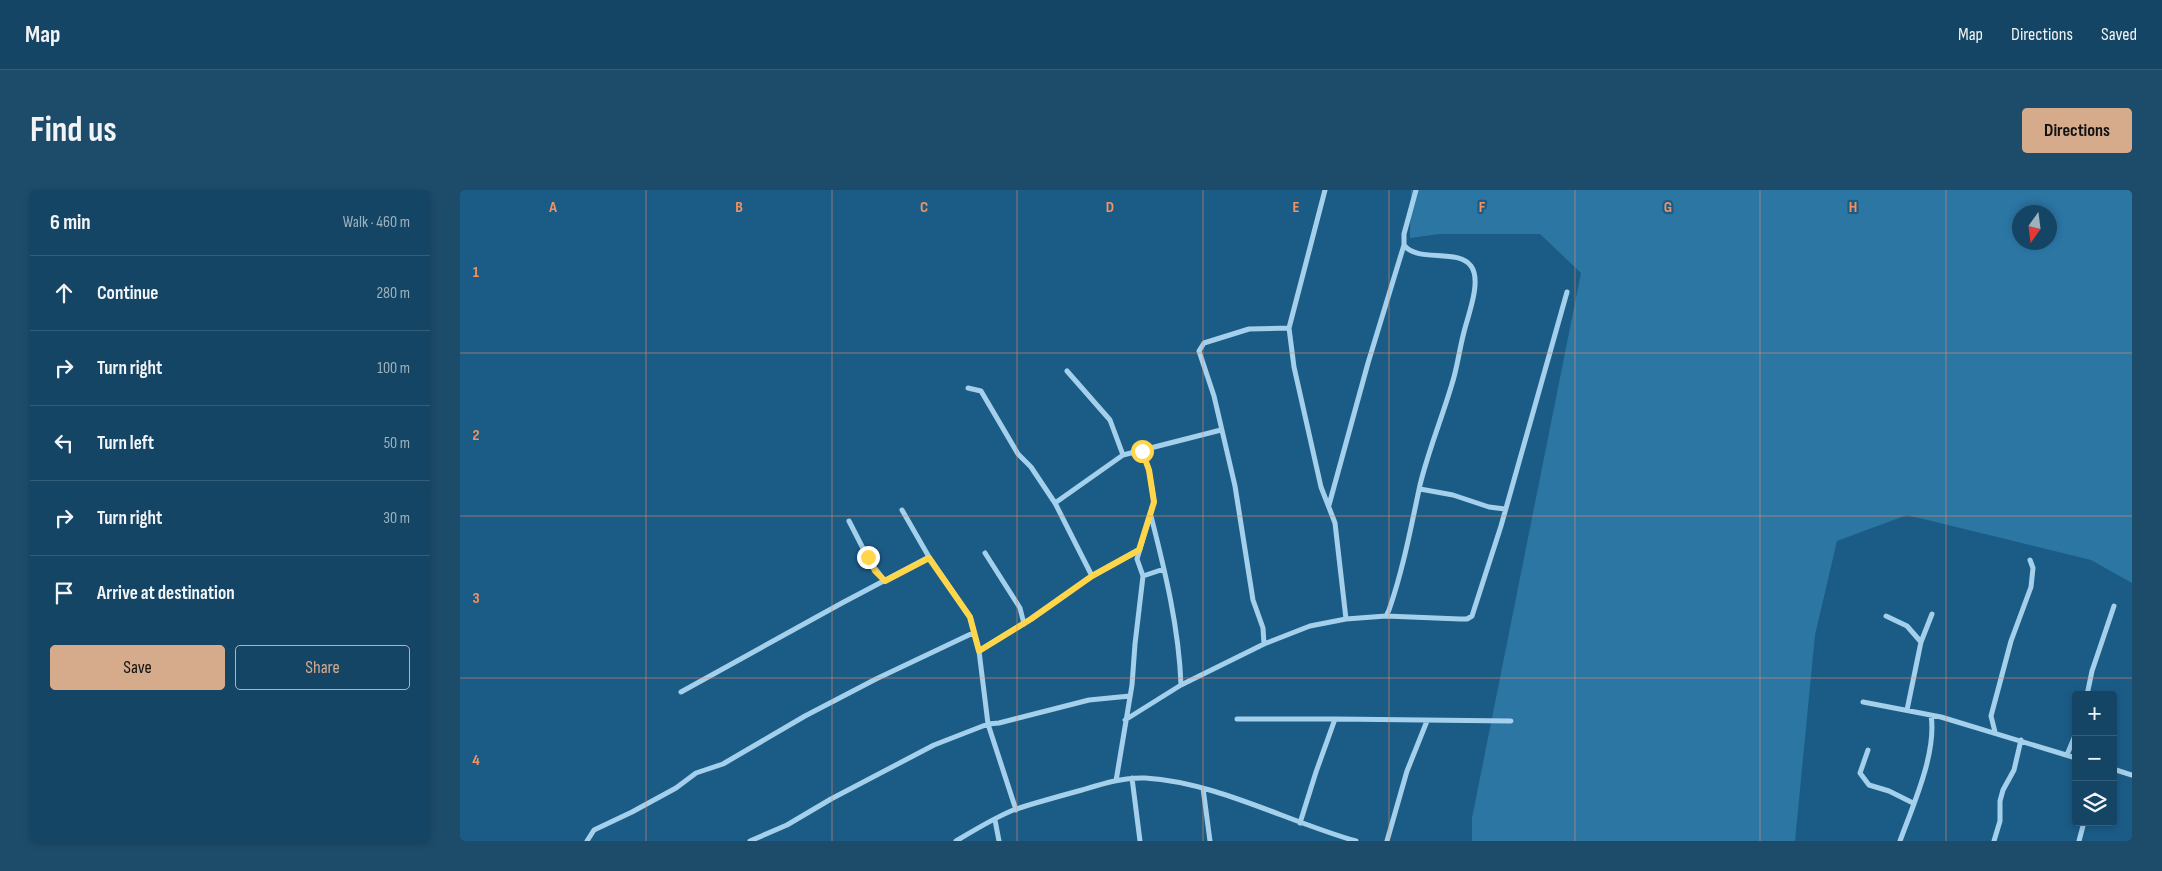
<!DOCTYPE html>
<meta charset="utf-8">
<style>
body{margin:0;font-family:"Sofia Sans Condensed",sans-serif;background:#1d4c6b;color:#f1f3f6}
.controls{position:absolute;right:15px;bottom:15px;display:grid;overflow:hidden;border-radius:5px;box-shadow:0 2px 8px #0003}
.controls button{width:45px;height:45px;display:grid;place-items:center;padding:0;border:0;border-bottom:1px solid #335d79;background:#144565;color:#f1f3f6;font:25px sans-serif}
.compass{position:absolute;left:1552px;top:15px;width:45px;height:45px;border-radius:50%;background:#144565;box-shadow:0 2px 8px #0003;rotate:194deg}
.stop{position:absolute;width:15px;height:15px;margin:-11px;border:4px solid #ffd54a;border-radius:50%;background:#fff}
.stop.end{background:#ffd54a;border-color:#fff;box-shadow:0 1px 5px #0008}
.list{margin:0;padding:0;list-style:none}
h2{display:flex;justify-content:space-between;align-items:center;height:65px;margin:0;padding:0 20px;font-size:21px}
h2 small{font-size:16px;font-weight:400;color:#9db1bf}
.list li{display:grid;grid-template-columns:32px 1fr auto;gap:15px;align-items:center;box-sizing:border-box;height:75px;padding:0 20px;border-top:1px solid #335d79}
.list b{display:block;font-size:19px;white-space:nowrap}
.list em{font-size:16px;font-style:normal;color:#9db1bf}
.actions{display:flex;gap:10px;padding:15px 20px}
.actions a{flex:1;padding:11px 0;border:1px solid #d6ab8b;border-radius:5px;text-align:center;font-size:18px;color:#d6ab8b}
.actions .main{background:#d6ab8b;color:#111}
.icon{flex:none;width:28px;height:28px;fill:none;stroke:currentColor;stroke-width:2;stroke-linecap:round;stroke-linejoin:round}
.map{position:relative;flex:none;width:1672px;height:651px;overflow:hidden;border-radius:5px}
header{display:flex;align-items:center;gap:30px;box-sizing:border-box;height:70px;padding:0 25px;background:#144565;border-bottom:1px solid #335d79}
header strong{font-size:24px}
nav{display:flex;gap:28px;margin-inline-start:auto;font-size:18px}
.intro{display:flex;align-items:center;justify-content:space-between;box-sizing:border-box;height:120px;padding:0 30px}
h1{margin:0;font-size:35px}
.button{padding:12px 22px;border-radius:5px;background:#d6ab8b;color:#111;font-size:18px;font-weight:700}
main{display:flex;gap:30px;padding:0 30px}
aside{flex:1;background:#144565;border-radius:5px;box-shadow:0 2px 8px #0003}
.map>svg:first-child{display:block}
.green{fill:#2c76a4;fill-rule:evenodd}
.lines{fill:none;stroke-linecap:round;stroke-linejoin:round}
.street{stroke:#a4d0ec;stroke-width:5}
.route{stroke:#ffd54a;stroke-width:6}
.grid{fill:none;stroke:#f09361;stroke-width:1;stroke-opacity:0.55}
.grid-label{font-size:16px;text-anchor:middle;font-weight:bold;fill:#f09361;stroke:#1b5c87;stroke-width:4.5;stroke-linejoin:round;paint-order:stroke}
</style>
<header>
<strong>Map</strong>
<nav><a>Map</a><a>Directions</a><a>Saved</a></nav>
</header>
<div class="intro"><h1>Find us</h1><a class="button">Directions</a></div>
<main>
<aside>
<h2>6 min<small>Walk · 460 m</small></h2>
<ul class="list">
<li><svg class="icon" aria-label="ahead" viewBox="0 0 24 24"><path d="M12 20V5M6 11l6-6 6 6"/></svg><div><b>Continue</b></div><em>280 m</em></li>
<li><svg class="icon" aria-label="right" viewBox="0 0 24 24"><path d="M7 20v-9h11M14 6l5 5-5 5"/></svg><div><b>Turn right</b></div><em>100 m</em></li>
<li><svg class="icon" aria-label="left" viewBox="0 0 24 24"><path d="M17 20v-9H6M10 6l-5 5 5 5"/></svg><div><b>Turn left</b></div><em>50 m</em></li>
<li><svg class="icon" aria-label="right" viewBox="0 0 24 24"><path d="M7 20v-9h11M14 6l5 5-5 5"/></svg><div><b>Turn right</b></div><em>30 m</em></li>
<li><svg class="icon" aria-label="arrive" viewBox="0 0 24 24"><path d="M6 21V4h12l-3 4 3 4H6"/></svg><div><b>Arrive at destination</b></div></li>
</ul>
<div class="actions"><a class="main">Save</a><a>Share</a></div>
</aside>
<div class="map">
<svg width="1672" height="651" viewBox="0 0 1672 651">
<rect width="100%" height="100%" fill="#1b5c87"/>
<!-- green -->
<path class="green" d="M951,0H1672V393L1631,370L1447,325L1377,351L1355,445L1335,651H1012V628L1121,83L1080,44H979L950,48ZM1560,22H1590V52H1560Z"/>
<g class="lines">
<!-- street -->
<path class="street" d="M607,181L650,230L663,265
M508,198L521,201L558,264L571,277L595,313
M960,299L993,305L1029,317L1045,319
M869,315L908,173L944,55
M442,320L469,367L510,427L519,461L528,534L556,620
M691,326C705,381 719,438 721,495
M389,331L410,372L425,391
M525,363L560,418L564,434
M632,386L679,360
M683,386L704,379
M926,426L1000,429H1007L1012,426L1041,336L1107,102
M1426,426L1447,436L1461,452
M886,429L926,426L929,420C943,380 951,337 960,295C969,258 984,223 994,187C998,172 1000,157 1004,142C1008,125 1022,91 1011,76C998,58 957,73 944,55V44L956,0
M804,454L803,438L793,410L775,296L754,206L739,161L744,153L789,139L829,138
M519,461L571,429L632,386L595,313L663,265L761,240
M221,502L382,413L469,367
M1627,505L1632,481L1654,416
M1403,512L1481,527L1616,568
M1447,520L1461,452L1472,424
M777,529H875L856,582L840,633
M875,529L1051,531
M665,530L721,495L804,454L850,436L886,429L875,333L861,297L834,177L829,138L865,0
M1535,542L1531,526L1551,451L1571,397L1573,378L1570,370
M1408,560L1400,583L1409,595L1429,601L1453,613
M1607,565L1616,543
M1653,579L1672,585
M672,588L680,651
M656,591L672,495L675,454L683,386L677,369L694,312L689,280L682,261
M743,598L750,651
M535,630L539,651
M127,651L134,640L172,622L216,598L236,583L263,574L345,526L416,489L513,443
M290,651L327,635L371,609L474,555L528,534L539,533L629,510L670,506
M496,651C515,640 535,627 556,619C578,612 600,606 622,600C642,594 664,587 685,588C756,592 828,632 896,651
M927,651L947,581L967,531
M1440,651C1453,615 1477,563 1471,525
M1534,651L1540,631V611L1543,600L1554,580L1561,550
M1619,651L1624,632"/>
</g>
<g class="lines">
<!-- route -->
<path class="route" d="M408,367L415,381L425,391L469,368L510,427L519,461L571,429L632,386L679,360L694,312L689,280L682,261"/>
</g>
<!-- grid -->
<path class="grid" d="M186,0V651M372,0V651M557,0V651M743,0V651M929,0V651M1115,0V651M1300,0V651M1486,0V651M0,163H1672M0,326H1672M0,488H1672"/>
<g class="grid-label">
<text x="93" y="22">A</text>
<text x="279" y="22">B</text>
<text x="464" y="22">C</text>
<text x="650" y="22">D</text>
<text x="836" y="22">E</text>
<text x="1022" y="22">F</text>
<text x="1208" y="22">G</text>
<text x="1393" y="22">H</text>
<text x="16" y="87">1</text>
<text x="16" y="250">2</text>
<text x="16" y="413">3</text>
<text x="16" y="575">4</text>
</g>
</svg>
<div class="controls">
<button>+</button>
<button>−</button>
<button><svg class="icon" aria-label="layers" viewBox="0 0 24 24"><path d="M12 4l9 5-9 5-9-5zM3 14l9 5 9-5"/></svg></button>
</div>
<svg class="compass" viewBox="-18 -18 36 36"><path d="M0-13l5 13h-10z" fill="#e53935"/><path d="M0 13l5-13h-10z" fill="#9db1bf"/></svg>
<div class="stop" style="left:682px;top:261px"></div>
<div class="stop end" style="left:408px;top:367px"></div>
</div>
</main>
